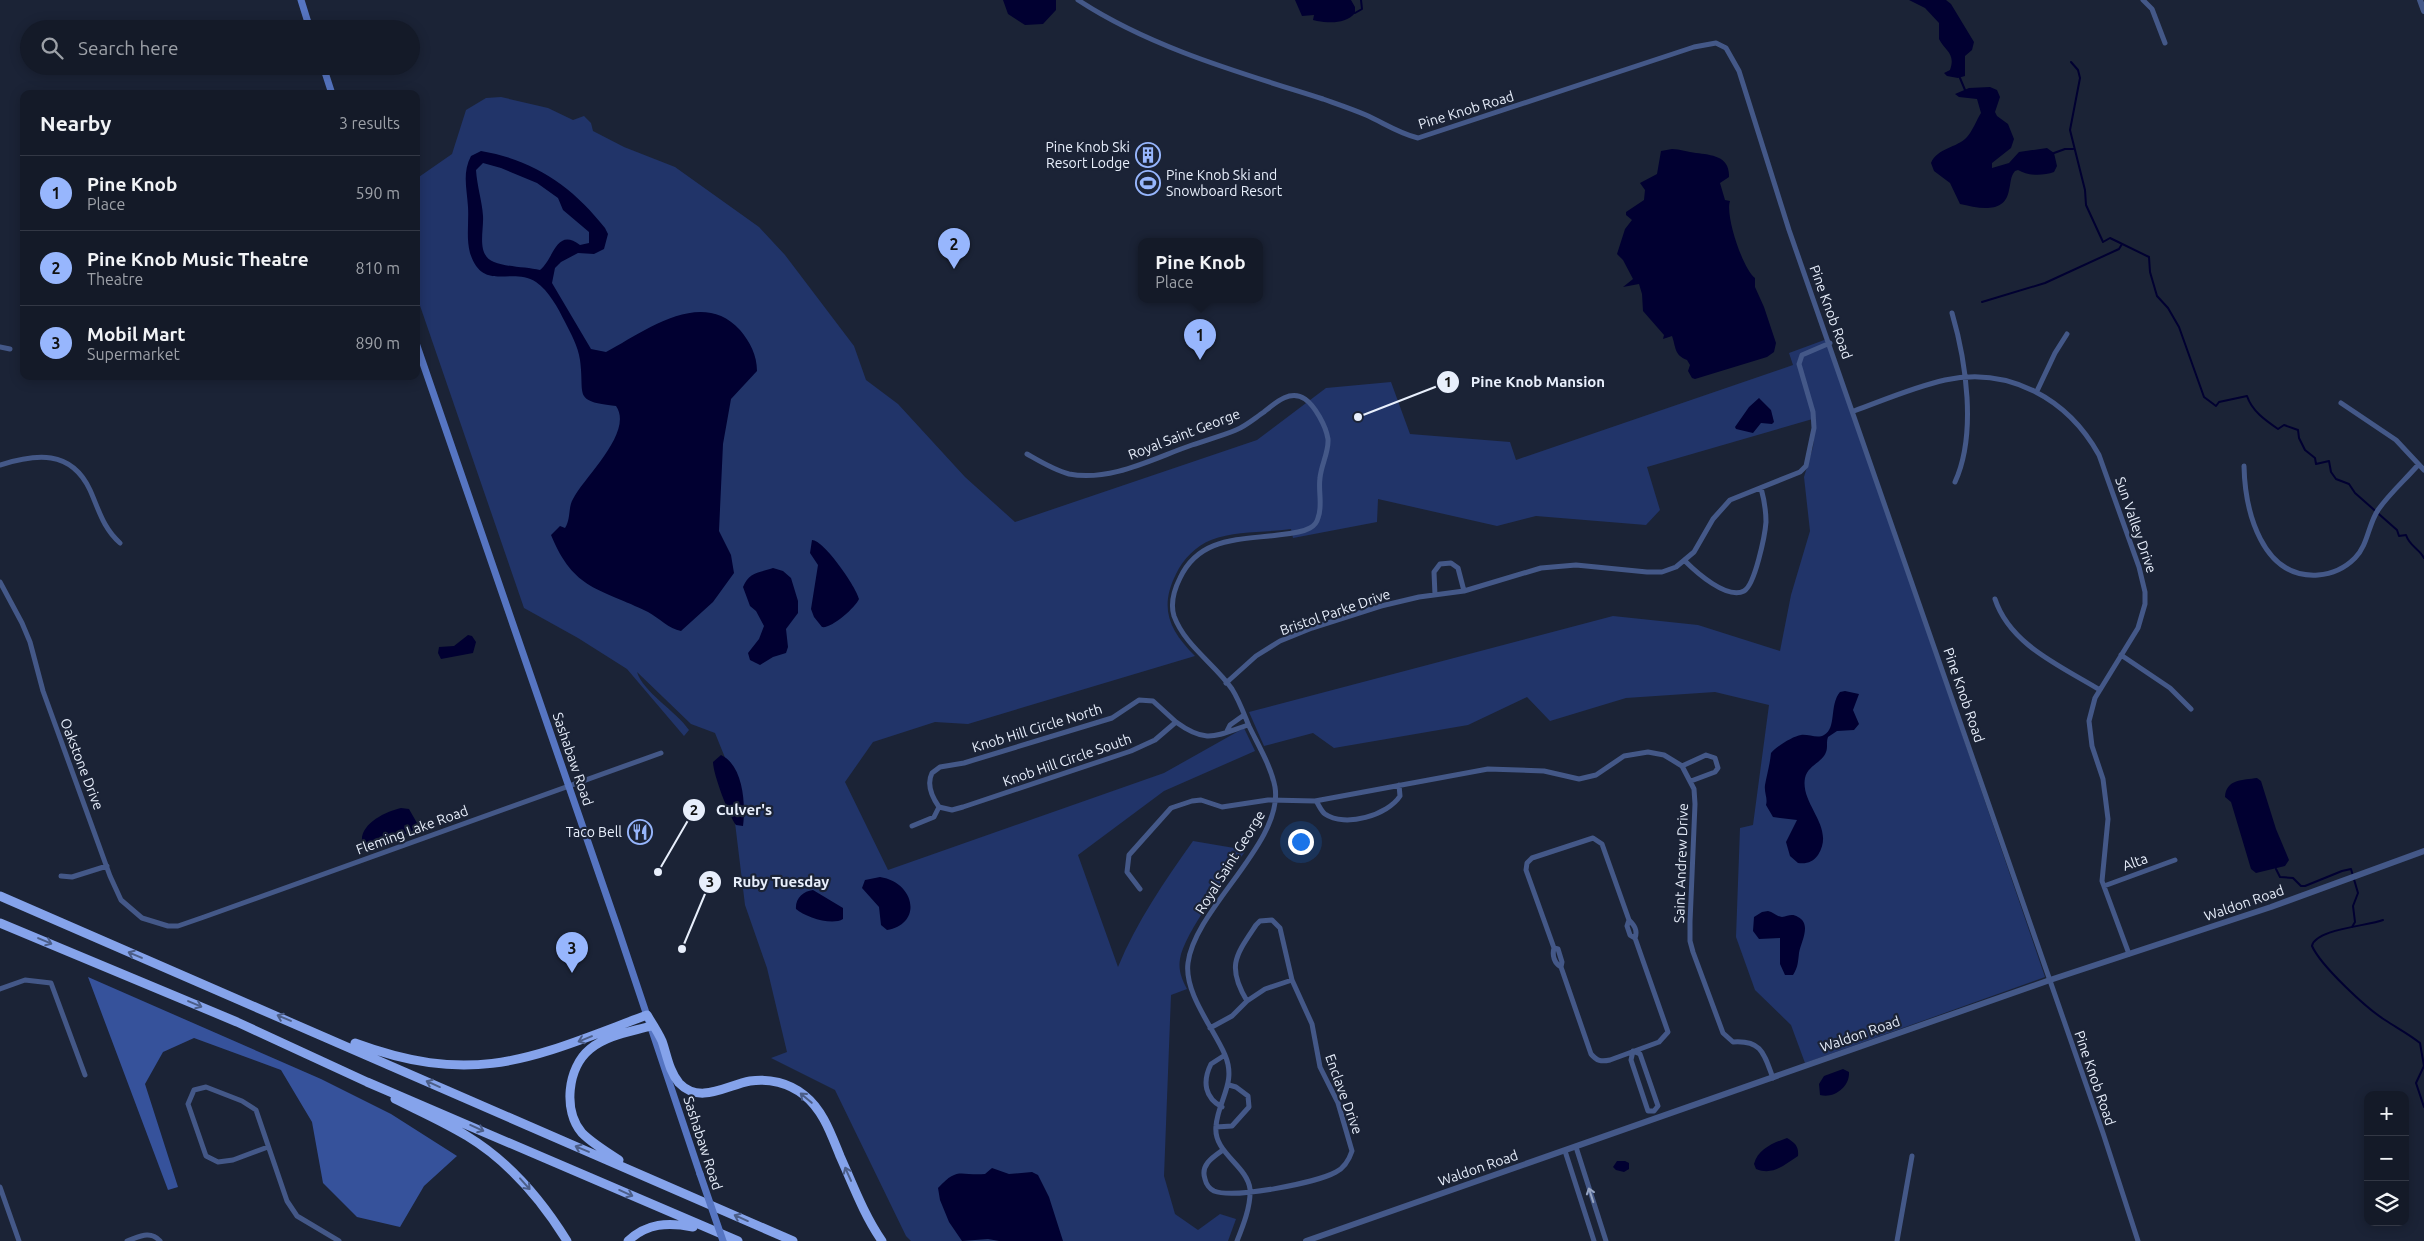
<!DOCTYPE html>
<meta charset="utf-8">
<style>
body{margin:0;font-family:Ubuntu,sans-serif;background:#1d2330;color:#f1f3f6}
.controls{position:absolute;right:15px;bottom:15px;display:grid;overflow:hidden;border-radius:10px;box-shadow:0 2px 12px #0003}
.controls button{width:45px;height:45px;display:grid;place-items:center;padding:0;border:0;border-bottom:1px solid #333845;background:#141a28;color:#f1f3f6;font:25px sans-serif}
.you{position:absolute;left:1300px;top:841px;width:18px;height:18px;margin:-12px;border:4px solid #fff;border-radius:50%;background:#1a73e8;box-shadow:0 0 0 8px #1a73e833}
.badge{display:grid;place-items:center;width:32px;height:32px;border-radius:50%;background:#97b6fd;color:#111;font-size:16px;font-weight:700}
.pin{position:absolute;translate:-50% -41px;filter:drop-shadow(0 1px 2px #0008)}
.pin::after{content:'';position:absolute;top:26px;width:18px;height:15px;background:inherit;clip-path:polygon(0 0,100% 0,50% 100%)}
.popup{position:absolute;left:1138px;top:238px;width:125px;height:65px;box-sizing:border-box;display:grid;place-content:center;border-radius:10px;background:#141a28;filter:drop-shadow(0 1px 4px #0005);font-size:16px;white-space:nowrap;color:#9da1a8}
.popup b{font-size:19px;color:#f1f3f6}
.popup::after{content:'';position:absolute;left:50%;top:100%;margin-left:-10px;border:10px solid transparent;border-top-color:#141a28}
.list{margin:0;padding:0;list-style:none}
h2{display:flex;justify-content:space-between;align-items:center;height:65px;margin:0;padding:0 20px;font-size:21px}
h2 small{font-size:16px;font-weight:400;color:#9da1a8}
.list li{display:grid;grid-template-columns:32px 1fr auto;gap:15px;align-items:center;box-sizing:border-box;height:75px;padding:0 20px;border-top:1px solid #333845}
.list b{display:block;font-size:19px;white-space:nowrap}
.list p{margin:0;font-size:16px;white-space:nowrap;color:#9da1a8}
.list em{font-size:16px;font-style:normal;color:#9da1a8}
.icon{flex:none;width:28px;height:28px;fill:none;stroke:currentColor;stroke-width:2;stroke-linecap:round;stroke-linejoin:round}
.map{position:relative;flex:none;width:2424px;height:1241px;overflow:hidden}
.search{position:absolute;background:#141a28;box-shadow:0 2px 12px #0003;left:20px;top:20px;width:400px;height:55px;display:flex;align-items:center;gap:12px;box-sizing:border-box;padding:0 18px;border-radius:28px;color:#9da1a8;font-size:19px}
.panel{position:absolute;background:#141a28;box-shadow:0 2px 12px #0003;left:20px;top:90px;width:400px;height:290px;border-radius:10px}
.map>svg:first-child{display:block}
.green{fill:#213469}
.forest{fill:#36529b}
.water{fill:#010031;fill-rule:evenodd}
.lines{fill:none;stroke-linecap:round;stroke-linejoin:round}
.stream{stroke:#010031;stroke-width:2}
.minor{stroke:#445888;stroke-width:5}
.tertiary{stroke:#445888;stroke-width:6}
.secondary{stroke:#5675c2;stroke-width:7}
.motorway{stroke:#85a3eb;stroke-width:9}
.secondary-bridge{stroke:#5675c2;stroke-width:7}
.oneway{stroke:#4b5d87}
.oneway2{stroke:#96a4c2}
.labels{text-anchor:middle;stroke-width:4.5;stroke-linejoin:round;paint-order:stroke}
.street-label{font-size:14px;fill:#e8effc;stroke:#1b2336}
.poi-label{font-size:14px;fill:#e8effc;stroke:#1b2336;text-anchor:end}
.leader{fill:none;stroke:#e8effc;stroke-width:2}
.callout-dot{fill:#e8effc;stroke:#1b2336;stroke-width:2}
.mark-label{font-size:15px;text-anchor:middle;font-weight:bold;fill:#111}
.callout-label{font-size:15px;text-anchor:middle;font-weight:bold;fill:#e8effc;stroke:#1b2336;stroke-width:4.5;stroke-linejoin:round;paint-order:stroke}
</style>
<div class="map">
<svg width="2424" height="1241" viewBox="0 0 2424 1241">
<rect width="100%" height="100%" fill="#1b2336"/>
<!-- green -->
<path class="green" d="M501,97L548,108L573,120L584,116L591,123L593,131L624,147L675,167L759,227L785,255L854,346L866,380L898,404L965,477L1015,522L1257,440L1326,388L1391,382L1410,434L1510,442L1516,460L1793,365L1789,353L1827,339L2045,977L1805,1063L1791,1025L1755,990L1736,937L1740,828L1753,825L1769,705L1715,692L1626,698L1550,721L1527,697L1468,725L1334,748L1313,733L1264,746L1249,712L1613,616L1698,625L1780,651L1791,595L1810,531L1804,477L1813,447L1816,418L1647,467L1660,510L1646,525L1536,516L1497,526L1378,499L1377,522L1293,538L1291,529C1265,533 1236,530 1211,540C1196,546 1183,559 1176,574C1159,608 1169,630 1195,656L968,724L935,722L873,742L845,782L888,870L1164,773L1244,728L1255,751L1164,791L1078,855L1118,967C1137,921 1164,882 1193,841L1246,850C1229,875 1184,933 1180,959C1178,970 1182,980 1187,989L1171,995L1164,1176L1175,1214L1198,1230L1220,1214L1236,1219L1228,1241H911L906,1236L835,1090L771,1058L787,1052L767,968L745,905L728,765L715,733L691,724L637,672C643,692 676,711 689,730L684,736L627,669L578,638L524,608L416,294V179L452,154L466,110L486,98Z"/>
<!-- forest -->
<path class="forest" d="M88,977L321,1079L391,1114L457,1156L424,1186L400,1227L357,1217L323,1183L312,1122L281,1070L194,1038L163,1052L145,1084L178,1187L168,1190Z"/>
<!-- water -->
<path class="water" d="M1003,0H1056V10L1043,24L1025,25L1008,14Z
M1295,0H1351L1355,7V13C1346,24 1330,23 1317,21L1313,20L1314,15L1302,16Z
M1909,0H1946L1951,4L1974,42L1972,50L1965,56V76L1958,78L1947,76L1944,73L1950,70C1956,53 1945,51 1939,39V23L1925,8Z
M1990,87L1997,90L2000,97L1995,112L1997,116L2008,124L2014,139L2011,148L1992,163V168L2009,163L2019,152L2047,148L2054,153L2057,166L2054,172C2043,176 2028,176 2018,170L2015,171C2010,177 2011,183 2009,190C2005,215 1978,208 1960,204L1950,183L1934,171L1931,163C1937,148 1957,148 1967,137C1972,132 1977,119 1981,113L1977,99L1959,97L1955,94L1969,88Z
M1672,149C1680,149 1688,152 1696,153C1712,155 1730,156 1729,177L1720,183L1725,200L1730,201C1725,216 1743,269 1755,278V287L1764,307L1776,343L1774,352L1767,357L1695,379L1692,378L1688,371L1690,365L1687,360C1674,355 1676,347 1672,336L1663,339L1664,335L1643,311L1642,294L1639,284L1623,287L1633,279L1623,260L1617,254L1625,229L1632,220L1626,215V212L1644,200L1645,190L1640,183L1657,174L1661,151Z
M481,151C534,160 572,186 605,228L608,234L604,249L594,254L578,253L561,262L555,268L552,283L591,349L606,352C644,332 701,287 740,330C750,342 757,355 757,371L731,399L723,444L719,531L731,555L734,573L713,602L681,631C669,629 659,618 648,612C600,588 574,591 551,535L560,526L565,528C571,519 568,507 573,499C585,476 634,432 616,406C572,401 585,396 580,360C578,346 571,334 565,322C558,308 549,291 536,282C511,266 483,293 470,253C466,238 469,222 468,207C467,189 462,173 471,156ZM483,163L501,168L537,183L558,198L563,210L589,232V243L580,245C556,227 554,259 540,270C527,267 506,267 494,262C476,255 484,231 483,216C482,201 477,186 476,170Z
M1759,398L1771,410L1774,422L1772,424L1761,423L1753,433L1736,429L1735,427L1749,407Z
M812,540C824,540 857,588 859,599C855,608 831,629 822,627L814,617L811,609L818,565L810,553Z
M773,568L783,571L791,578L798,601V613L786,629L788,647L786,653L773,657L760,665L750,660L748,653L759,639L764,626L756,611L750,606L743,587C749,572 758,573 773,568Z
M468,635L472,636L476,642L473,653L441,659L438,653L439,647L454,646Z
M1845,691L1859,694L1853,710L1859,724L1854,730L1837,731L1828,737C1826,742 1828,747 1826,752C1822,763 1808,765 1805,778C1800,805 1836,827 1818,855C1813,862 1807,864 1798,863L1790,856L1786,842L1797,820L1773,817L1766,805C1768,798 1764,793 1765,785C1767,774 1770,764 1771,753C1776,747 1793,736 1801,735C1808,734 1818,739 1824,735C1837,728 1829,705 1840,692Z
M721,755C743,765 746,804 743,826L736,825C729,816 713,774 713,762Z
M2257,778L2261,781L2276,829L2289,860L2285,866L2256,873L2251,869L2231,802L2225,797C2226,779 2243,780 2257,778Z
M401,808L409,809L417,823L414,830L374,849L365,850C352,828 383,812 401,808Z
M880,877C914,882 924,923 887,930L881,925L879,907L862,888L865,880Z
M813,890L843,908V919C832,926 805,917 796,909C795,899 803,891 813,890Z
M1768,911C1773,912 1778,917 1782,917C1788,916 1792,913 1798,917C1812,924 1801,942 1799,953C1798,962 1798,967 1793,975H1785L1780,964V938L1759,939L1753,931L1754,917L1762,912Z
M1843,1069L1849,1072C1850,1087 1834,1099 1820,1095L1819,1084L1824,1076Z
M1787,1138C1795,1143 1799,1146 1798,1156C1784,1165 1773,1176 1756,1169L1754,1164C1758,1149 1773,1143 1787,1138Z
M1617,1161H1625L1629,1163V1169L1624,1172L1616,1170L1613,1167Z
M992,1168L1009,1174L1032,1172L1038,1175L1049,1197L1063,1241H999L988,1239L962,1241L949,1222L940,1200L938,1188C958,1166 960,1176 985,1174Z"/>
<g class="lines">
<!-- stream -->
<path class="stream" d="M1355,13L1362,9L1361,0
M2071,62L2078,70L2080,78L2070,130L2085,190L2086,205L2103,242L2110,238L2149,257L2150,272L2157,296L2168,308L2179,327L2204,397L2216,406L2219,402L2247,396C2252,411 2265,420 2278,429L2284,425L2298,430L2299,438L2305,450L2315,458L2316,464L2329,461L2331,472L2336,479L2349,484L2355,493L2397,530L2399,536L2406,535C2410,547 2419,548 2424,558
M1960,78L1965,90
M2054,153L2065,149H2073
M1982,302L2045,283L2119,249L2122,244
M2276,869L2280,877L2293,878L2301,886H2305L2342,871L2351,869L2358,893L2353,906L2355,922L2352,927
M2383,920C2368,926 2315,929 2312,946C2321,966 2366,1008 2385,1020C2397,1028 2409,1034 2420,1043L2424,1066L2416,1083L2424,1107"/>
<!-- minor -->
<path class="minor" d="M1078,0C1151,48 1241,73 1323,99C1337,104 1352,109 1366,115C1384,123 1398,133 1418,138L1694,47L1716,43L1726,48L1739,71L1789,230L2103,1133L2138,1241
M2143,0L2152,9L2165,43
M1952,313C1966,361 1977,434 1955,482
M0,347L10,349
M2037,391L2055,353L2067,334
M2341,403L2396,440L2424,470
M1854,411C1884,400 1914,387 1945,380C2009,366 2068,399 2099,455L2139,567L2145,592V604L2138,628L2095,698L2089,721L2092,746L2103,779L2108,819L2102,881L2129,954
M1027,454C1041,462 1054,470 1069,474C1111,482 1154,458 1192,445C1206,440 1222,436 1236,430C1246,426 1255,418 1264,412C1275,403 1290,389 1305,399C1315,406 1326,426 1328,439C1329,452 1321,465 1320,478C1318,491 1323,506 1318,518C1317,522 1314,526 1310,528C1301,533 1288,534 1278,535C1239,540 1199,537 1180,578C1174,590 1170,603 1174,616C1185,646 1215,664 1232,689C1239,700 1244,714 1249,726C1258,745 1271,766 1275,787C1284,842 1195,908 1188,963C1184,993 1214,1029 1225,1055C1237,1083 1218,1100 1216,1126C1213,1153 1247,1165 1250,1189C1251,1206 1243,1226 1237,1241
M0,465C35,454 71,449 90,490C99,510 103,528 120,543
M2244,466C2245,511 2262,579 2318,575C2332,574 2345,568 2355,558C2368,545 2368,525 2378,510C2389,494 2405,480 2418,465
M1685,561C1696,572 1727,600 1744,591C1755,585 1765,535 1766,522C1766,510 1764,499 1761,488
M0,582L22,623L30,642L43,691L110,876L121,900L142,918L168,926H178L204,917L661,753
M1435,595L1434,572L1440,564L1451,563L1458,568L1464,591
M1995,599C2010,645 2061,666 2100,690
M2121,655L2170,688L2191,709
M1226,683L1256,656L1280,641L1312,628L1381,606L1419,597L1464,591L1541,568L1576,565L1647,572H1662L1676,567L1694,552L1713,519L1730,500L1800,472L1806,466L1814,428L1813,412L1799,364L1802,355L1830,343
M1227,731L1230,725L1244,715
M1682,766L1706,755L1715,758L1718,768L1715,772L1691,781
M1316,801C1319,805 1321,811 1325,814C1345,828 1388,815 1400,796L1399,785
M939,807C932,797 926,785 932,773L940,767L964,763L1112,718L1139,700L1153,701L1176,722
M912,826L934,817L939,807L952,810L963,807L1131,751L1155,740L1176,722C1206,744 1215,736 1248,725
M61,876L72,877L107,866
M2104,886L2175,860
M1140,889L1127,872L1129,855L1171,808L1192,801L1201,800L1222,807L1268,800L1315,801L1488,769L1544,771L1579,779L1596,775L1624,756L1648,752L1664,755L1682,766L1694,789L1695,804L1690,922V941L1693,952L1723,1033L1733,1042C1762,1040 1764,1054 1773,1078
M1554,948L1558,949L1562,962L1561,967C1554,963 1552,955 1554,948L1526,870L1527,863L1532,858L1593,838L1602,844L1629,920
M1561,967L1591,1054C1597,1061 1601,1062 1610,1060L1659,1042L1668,1032L1635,938C1638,930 1634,925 1629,920L1627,926L1630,935L1635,938
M0,989L25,980L51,983L85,1075
M1210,1028L1232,1016L1247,1001L1265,989L1292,980
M1633,1051L1640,1054L1658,1106L1654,1111H1648L1631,1060Z
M1222,1107C1205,1098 1202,1082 1211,1064L1225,1055
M1216,1127L1232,1126L1249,1107L1248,1096L1236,1087L1229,1085
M268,1147L233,1160L218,1162L206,1156L188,1104L194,1090L206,1087L242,1101L256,1110L287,1201L297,1216L339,1241
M1576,1147L1606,1241
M1223,1150C1213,1157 1200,1165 1205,1179C1206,1184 1210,1189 1214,1191C1234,1199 1316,1183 1336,1172C1344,1168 1349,1160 1352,1151L1338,1103L1320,1067L1312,1024L1292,980L1280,928L1272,920L1260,921L1256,925C1236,955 1226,966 1247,1001
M1565,1151L1594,1241
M0,1187L19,1241
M127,1241C139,1237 150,1230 160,1241
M1897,1241L1912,1156"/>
<!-- tertiary -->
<path class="tertiary" d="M2420,0L2424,11
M1306,1241L2050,980L2271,907L2424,851"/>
<!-- secondary -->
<path class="secondary" d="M301,0L310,29
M323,66L332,94
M416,343L618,929L700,1174"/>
<!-- motorway -->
<path class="motorway" d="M0,896L793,1241
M0,923L237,1022L367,1082L738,1241
M355,1043C477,1088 534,1057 647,1015C652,1023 658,1032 662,1041C667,1055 669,1071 679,1083C700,1105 727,1085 750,1081C769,1078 789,1083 804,1095C823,1110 831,1134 840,1156C853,1185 864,1215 882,1241
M395,1099C419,1111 444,1122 467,1136C510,1162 541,1199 567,1241
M619,1160C608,1153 592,1143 582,1133C563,1111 567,1068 590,1049C607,1035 630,1032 651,1026
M628,1241C647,1223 668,1222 693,1227"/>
<!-- secondary-bridge -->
<path class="secondary-bridge" d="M700,1174L723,1241"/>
</g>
<!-- one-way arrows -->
<defs><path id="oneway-shaft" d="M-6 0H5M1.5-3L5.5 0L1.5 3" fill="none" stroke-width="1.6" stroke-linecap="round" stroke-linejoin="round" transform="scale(1.25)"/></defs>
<g class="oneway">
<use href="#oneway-shaft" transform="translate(45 941) rotate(23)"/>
<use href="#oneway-shaft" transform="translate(135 955) rotate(-157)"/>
<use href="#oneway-shaft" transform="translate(195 1004) rotate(23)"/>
<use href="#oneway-shaft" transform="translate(284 1018) rotate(-157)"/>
<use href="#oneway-shaft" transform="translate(585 1039) rotate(158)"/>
<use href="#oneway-shaft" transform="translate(433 1084) rotate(-156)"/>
<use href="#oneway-shaft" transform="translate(806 1098) rotate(-140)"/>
<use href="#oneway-shaft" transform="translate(477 1128) rotate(24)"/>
<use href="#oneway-shaft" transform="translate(582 1149) rotate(-157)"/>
<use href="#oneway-shaft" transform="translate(848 1174) rotate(-114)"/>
<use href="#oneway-shaft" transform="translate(525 1184) rotate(48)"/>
<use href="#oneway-shaft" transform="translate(626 1193) rotate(24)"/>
<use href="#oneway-shaft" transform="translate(741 1218) rotate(-156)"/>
</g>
<use class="oneway2" href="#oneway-shaft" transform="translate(1591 1195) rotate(-108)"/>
<!-- icons -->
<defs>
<symbol id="building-ring" viewBox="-11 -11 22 22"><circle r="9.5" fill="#1b2336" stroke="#97b6fd" stroke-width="1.5"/><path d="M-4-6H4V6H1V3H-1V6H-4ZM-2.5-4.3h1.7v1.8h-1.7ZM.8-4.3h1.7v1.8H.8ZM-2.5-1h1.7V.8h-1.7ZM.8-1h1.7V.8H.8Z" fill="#97b6fd"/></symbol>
<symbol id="stadium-ring" viewBox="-11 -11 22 22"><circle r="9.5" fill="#1b2336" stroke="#97b6fd" stroke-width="1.5"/><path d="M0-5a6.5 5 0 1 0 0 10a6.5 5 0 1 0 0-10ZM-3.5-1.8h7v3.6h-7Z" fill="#97b6fd"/></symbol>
<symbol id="restaurant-ring" viewBox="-11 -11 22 22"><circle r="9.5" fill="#1b2336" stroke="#97b6fd" stroke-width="1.5"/><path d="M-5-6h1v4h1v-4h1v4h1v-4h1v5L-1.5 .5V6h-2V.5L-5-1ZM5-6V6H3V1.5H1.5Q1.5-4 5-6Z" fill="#97b6fd"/></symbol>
</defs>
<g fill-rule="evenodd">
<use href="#building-ring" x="1134" y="141" width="28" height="28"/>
<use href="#stadium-ring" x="1134" y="169" width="28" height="28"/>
<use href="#restaurant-ring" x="626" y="818" width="28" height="28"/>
</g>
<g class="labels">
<!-- street labels -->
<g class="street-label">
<text transform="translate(1466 110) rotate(-17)" y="5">Pine Knob Road</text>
<text transform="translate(1831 312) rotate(70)" y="5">Pine Knob Road</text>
<text transform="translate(1184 434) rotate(-21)" y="5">Royal Saint George</text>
<text transform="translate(2136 525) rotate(71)" y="5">Sun Valley Drive</text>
<text transform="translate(1335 612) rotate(-19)" y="5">Bristol Parke Drive</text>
<text transform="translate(1964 695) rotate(71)" y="5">Pine Knob Road</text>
<text transform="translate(1037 728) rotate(-17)" y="5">Knob Hill Circle North</text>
<text transform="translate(573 759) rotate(71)" y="5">Sashabaw Road</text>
<text transform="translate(1067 760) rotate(-19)" y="5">Knob Hill Circle South</text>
<text transform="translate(82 764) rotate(69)" y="5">Oakstone Drive</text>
<text transform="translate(412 830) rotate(-20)" y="5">Fleming Lake Road</text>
<text transform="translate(1230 862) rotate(-58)" y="5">Royal Saint George</text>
<text transform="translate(2135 862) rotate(-20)" y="5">Alta</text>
<text transform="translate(1681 863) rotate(-88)" y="5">Saint Andrew Drive</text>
<text transform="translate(2244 903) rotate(-19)" y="5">Waldon Road</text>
<text transform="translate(1860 1034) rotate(-19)" y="5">Waldon Road</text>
<text transform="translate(2095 1078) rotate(71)" y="5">Pine Knob Road</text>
<text transform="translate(1344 1094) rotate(70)" y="5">Enclave Drive</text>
<text transform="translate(703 1143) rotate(72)" y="5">Sashabaw Road</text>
<text transform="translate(1478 1168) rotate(-19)" y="5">Waldon Road</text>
</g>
<!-- poi labels -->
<g class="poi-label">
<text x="1130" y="152">Pine Knob Ski<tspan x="1130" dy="16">Resort Lodge</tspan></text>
<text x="1166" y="180" text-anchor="start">Pine Knob Ski and<tspan x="1166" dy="16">Snowboard Resort</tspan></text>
<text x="622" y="837">Taco Bell</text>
</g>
</g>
<!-- callouts -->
<path class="leader" d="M1358 417L1448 382M658 872L694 810M682 949L710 882"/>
<g class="callout-dot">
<circle cx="1358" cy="417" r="5"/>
<circle cx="658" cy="872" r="5"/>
<circle cx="682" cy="949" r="5"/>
<circle cx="1448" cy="382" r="12"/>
<circle cx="694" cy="810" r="12"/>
<circle cx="710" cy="882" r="12"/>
</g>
<g class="mark-label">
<text x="1448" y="387">1</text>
<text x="694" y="815">2</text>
<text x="710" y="887">3</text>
</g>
<g class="callout-label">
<text x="1538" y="387">Pine Knob Mansion</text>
<text x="744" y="815">Culver's</text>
<text x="781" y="887">Ruby Tuesday</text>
</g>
</svg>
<div class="controls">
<button>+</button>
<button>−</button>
<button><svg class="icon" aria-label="layers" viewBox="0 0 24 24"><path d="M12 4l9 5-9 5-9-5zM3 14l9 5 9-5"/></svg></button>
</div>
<div class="you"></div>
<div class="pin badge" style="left:1200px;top:360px">1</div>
<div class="popup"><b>Pine Knob</b>Place</div>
<div class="pin badge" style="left:954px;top:269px">2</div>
<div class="pin badge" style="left:572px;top:973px">3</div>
<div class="search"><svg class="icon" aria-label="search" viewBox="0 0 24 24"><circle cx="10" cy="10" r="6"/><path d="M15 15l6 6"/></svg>Search here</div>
<section class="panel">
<h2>Nearby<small>3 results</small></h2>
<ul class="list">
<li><span class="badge">1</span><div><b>Pine Knob</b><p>Place</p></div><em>590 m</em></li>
<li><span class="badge">2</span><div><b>Pine Knob Music Theatre</b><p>Theatre</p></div><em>810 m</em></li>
<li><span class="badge">3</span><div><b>Mobil Mart</b><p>Supermarket</p></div><em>890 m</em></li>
</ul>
</section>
</div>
